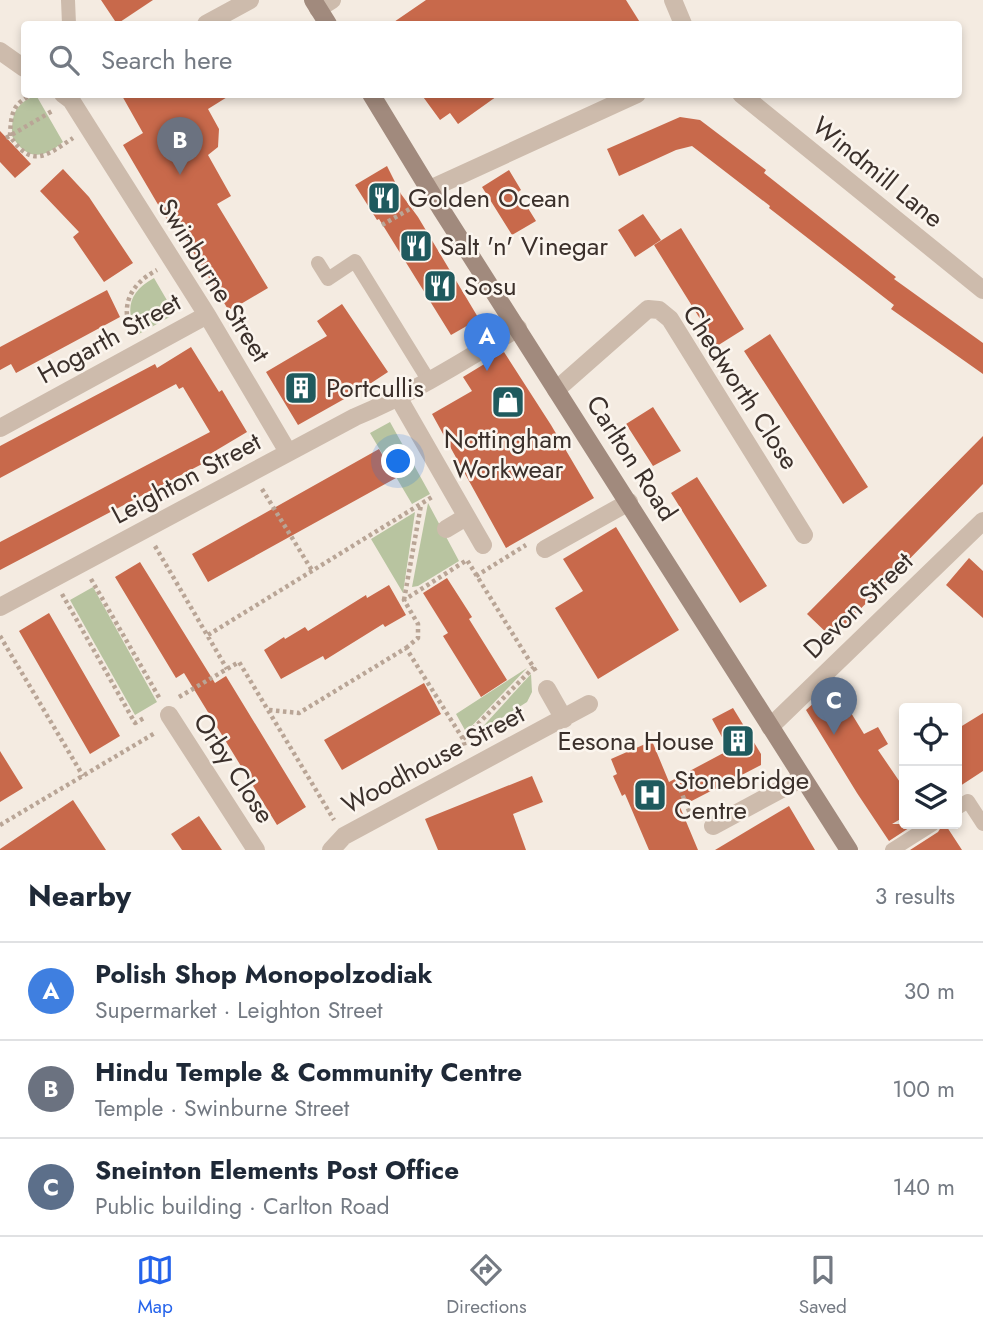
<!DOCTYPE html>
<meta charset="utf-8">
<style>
body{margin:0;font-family:Jost,sans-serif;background:#f2f2f3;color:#1f2937}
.controls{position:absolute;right:21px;bottom:21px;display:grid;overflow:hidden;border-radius:7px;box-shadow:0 4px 10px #0003}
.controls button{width:63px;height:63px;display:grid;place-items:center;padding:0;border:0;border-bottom:2px solid #e0e1e3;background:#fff;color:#1f2937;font:35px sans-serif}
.you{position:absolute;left:399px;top:462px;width:24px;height:24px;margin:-18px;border:5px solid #fff;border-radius:50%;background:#1a73e8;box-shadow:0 0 0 10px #1a73e833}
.badge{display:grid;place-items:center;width:46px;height:46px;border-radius:50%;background:#2563eb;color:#fff;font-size:23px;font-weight:700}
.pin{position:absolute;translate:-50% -58px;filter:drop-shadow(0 2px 4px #0008)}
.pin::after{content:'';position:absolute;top:37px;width:24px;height:21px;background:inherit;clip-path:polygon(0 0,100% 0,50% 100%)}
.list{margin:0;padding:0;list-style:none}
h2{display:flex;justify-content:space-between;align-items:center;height:91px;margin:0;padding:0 28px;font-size:30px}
h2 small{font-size:23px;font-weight:400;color:#747a83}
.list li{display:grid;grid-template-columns:46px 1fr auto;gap:21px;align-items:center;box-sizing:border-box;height:98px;padding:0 28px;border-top:2px solid #e0e1e3}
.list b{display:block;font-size:26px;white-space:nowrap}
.list p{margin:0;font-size:23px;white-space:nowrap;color:#747a83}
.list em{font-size:23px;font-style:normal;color:#747a83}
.icon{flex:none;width:38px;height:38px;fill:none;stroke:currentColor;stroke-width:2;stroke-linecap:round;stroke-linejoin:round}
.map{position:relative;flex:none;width:983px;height:850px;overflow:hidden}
.search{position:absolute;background:#fff;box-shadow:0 4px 10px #0003;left:21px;right:21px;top:21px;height:77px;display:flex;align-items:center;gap:18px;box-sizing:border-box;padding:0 24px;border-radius:7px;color:#747a83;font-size:26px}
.sheet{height:385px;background:#fff}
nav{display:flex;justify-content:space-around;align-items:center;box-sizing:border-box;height:98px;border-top:2px solid #e0e1e3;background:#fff;font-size:19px;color:#747a83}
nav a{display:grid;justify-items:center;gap:4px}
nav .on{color:#2563eb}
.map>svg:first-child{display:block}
.green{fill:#b8c4a0}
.building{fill:#c8694b}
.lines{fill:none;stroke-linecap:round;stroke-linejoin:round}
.path{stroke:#b9a596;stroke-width:4.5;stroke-dasharray:3.5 3.5;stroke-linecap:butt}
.service{stroke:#cdbbac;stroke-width:14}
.minor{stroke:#cdbbac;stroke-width:18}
.secondary{stroke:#a18a7d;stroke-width:18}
.labels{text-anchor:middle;stroke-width:5;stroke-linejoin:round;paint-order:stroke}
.street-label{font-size:26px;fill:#3b302b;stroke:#fbf5ee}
.poi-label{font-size:26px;fill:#3b302b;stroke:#fbf5ee;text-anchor:start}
</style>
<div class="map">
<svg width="983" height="850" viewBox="0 0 983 850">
<rect width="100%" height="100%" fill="#f4ebe1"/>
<!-- green -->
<path class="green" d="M36,95L63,142C43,159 27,161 12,136C12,114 14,105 36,95Z
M154,278L175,314L137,335C125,310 128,292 154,278Z
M390,422L430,494L412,504L370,433Z
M428,503L459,561L418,586L412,587Z
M415,512L403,593L371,539Z
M93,587L157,702L135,715L70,600Z
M527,668L466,732L456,714Z
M531,674L532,692L527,702L476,734Z"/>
<!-- building -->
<path class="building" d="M101,0H153L117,24Z
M426,0H626L641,24H391Z
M121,94H232L208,109L219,129L218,147L208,155L231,196L217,204L268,288L229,311L178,227L173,230L123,145L143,133Z
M421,94H500L458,124L450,113L440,120Z
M680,117L700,120L766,170L764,173L896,277L894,279L983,343V374L891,309L894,305L769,208L770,206L692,146L676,150L619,176L607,149Z
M0,131L31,164L15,178L0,162Z
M387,166L401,194L418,217L479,319L451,335L379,219L377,220L355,185Z
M63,169L89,197L133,263L104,282L73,237L79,232L40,191Z
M509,170L521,190L518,192L536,221L512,235L482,187Z
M643,214L661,240L635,257L618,230Z
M681,228L744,329L717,346L654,245Z
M107,290L120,317L16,373L11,364L0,370V347Z
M342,304L388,372L362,389L298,425L266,372L327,336L317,321Z
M770,334L868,487L843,504L744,351Z
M191,347L219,392L222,390L247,432L200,460L202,464L0,570V542L210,432L183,387L179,389L176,384L0,478V446L155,364L157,368Z
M504,352L551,425L594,498L506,548L432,414L472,391L463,377Z
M653,407L681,451L653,466L626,424Z
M983,436V484L832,638L807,614Z
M379,449L396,478L208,582L192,554Z
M697,477L767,586L740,603L671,493Z
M616,527L679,630L598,679L555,608L583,591L563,559Z
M969,558L983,571V618L946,585Z
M140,562L215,683L226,676L306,807L277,825L184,673L176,678L115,577Z
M447,578L472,617L469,619L507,680L481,697L443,636L448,633L423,593Z
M389,585L406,615L385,627L383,624L325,660L323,656L281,679L264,650L284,637L285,639L305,627L308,631L366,595L367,598Z
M49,613L120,736L90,754L19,631Z
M424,683L441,714L342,770L324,740Z
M836,683L847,701L845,703L864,734L878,727L888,744L878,750L904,788V817L892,824H915L889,841L857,793L806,710Z
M733,708L761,754V765L680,807L698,850H649L625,794L622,796L613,776L617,774L611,759L652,741L669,782L729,750L712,719Z
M983,713V771L957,788V729Z
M0,751L23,788L0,802Z
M532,776L543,802L513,814L526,850H438L425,819Z
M73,800L106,850H0V849Z
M789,806L815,850H715Z
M199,816L222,850H182L171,834Z
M943,824H945L962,850H910L938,832Z"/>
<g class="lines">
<!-- path -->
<path class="path" d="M34,94C12,103 11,114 10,136C32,169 46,156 73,138
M6,138L54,110
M382,225L415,206
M132,335C120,306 129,285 157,270
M262,489L313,572
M155,546L227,669
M476,576L526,545
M91,579L160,699
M62,594L135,723L146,717
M404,600L421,505
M208,635L432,497
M0,636L83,776
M406,648L418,638V624L404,600L467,560L537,673
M179,697L239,662L334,820
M269,710L299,713L406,648L463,739L465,747
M463,739L534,667
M680,789L693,821
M0,825L155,733"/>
<!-- service -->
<path class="service" d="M68,0L69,24
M318,263L328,279L355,261L429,381
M957,808L968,801L983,824
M892,850L933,824"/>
<!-- minor -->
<path class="minor" d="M673,0L683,24
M318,9L332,0
M206,24L250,0
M0,51L24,68
M63,94L71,100L88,127L207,315L288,452
M741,94L983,290
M430,189L637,94
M556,390L648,309L659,310L670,319L804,535
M398,397L483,545
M0,428L207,315
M446,529L466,517
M545,549L629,502
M0,607L355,417C413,393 465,360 518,328
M547,689L564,719
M169,715L256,850
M770,727L983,521
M713,826L802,778
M331,850L344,836L589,704"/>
<!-- secondary -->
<path class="secondary" d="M313,0L328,24
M371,94L441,209L849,850"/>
</g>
<!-- icons -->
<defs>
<symbol id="restaurant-square" viewBox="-11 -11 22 22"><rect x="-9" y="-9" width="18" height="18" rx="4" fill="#1f5a5e" stroke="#fbf5ee"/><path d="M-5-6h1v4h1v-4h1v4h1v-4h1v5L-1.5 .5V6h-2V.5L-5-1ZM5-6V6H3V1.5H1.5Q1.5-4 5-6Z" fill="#fff"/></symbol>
<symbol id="building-square" viewBox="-11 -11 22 22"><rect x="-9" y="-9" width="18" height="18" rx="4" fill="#1f5a5e" stroke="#fbf5ee"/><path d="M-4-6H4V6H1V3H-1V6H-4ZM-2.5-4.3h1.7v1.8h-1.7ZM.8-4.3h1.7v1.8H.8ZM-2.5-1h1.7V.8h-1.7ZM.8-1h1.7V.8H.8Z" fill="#fff"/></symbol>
<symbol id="shop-square" viewBox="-11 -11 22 22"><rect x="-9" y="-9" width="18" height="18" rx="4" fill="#1f5a5e" stroke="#fbf5ee"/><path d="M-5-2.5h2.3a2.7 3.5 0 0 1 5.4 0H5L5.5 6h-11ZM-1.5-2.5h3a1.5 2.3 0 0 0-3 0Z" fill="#fff"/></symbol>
<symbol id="hospital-square" viewBox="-11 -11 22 22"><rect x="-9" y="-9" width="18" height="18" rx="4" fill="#1f5a5e" stroke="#fbf5ee"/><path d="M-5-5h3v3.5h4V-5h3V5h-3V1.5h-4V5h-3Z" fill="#fff"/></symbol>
</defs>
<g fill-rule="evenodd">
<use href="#restaurant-square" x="365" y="179" width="38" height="38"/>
<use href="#restaurant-square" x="397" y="227" width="38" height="38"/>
<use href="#restaurant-square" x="421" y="267" width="38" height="38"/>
<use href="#building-square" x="282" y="369" width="38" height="38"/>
<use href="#shop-square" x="489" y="383" width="38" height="38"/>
<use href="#building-square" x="719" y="722" width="38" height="38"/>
<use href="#hospital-square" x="631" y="776" width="38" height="38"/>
</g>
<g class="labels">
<!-- street labels -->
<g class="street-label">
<text transform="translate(878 172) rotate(39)" y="9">Windmill Lane</text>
<text transform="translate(214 280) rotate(58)" y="9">Swinburne Street</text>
<text transform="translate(109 338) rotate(-29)" y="9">Hogarth Street</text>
<text transform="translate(741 387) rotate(57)" y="9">Chedworth Close</text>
<text transform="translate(632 458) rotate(57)" y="9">Carlton Road</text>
<text transform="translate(186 478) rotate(-28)" y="9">Leighton Street</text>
<text transform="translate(858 605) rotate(-44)" y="9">Devon Street</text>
<text transform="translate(433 759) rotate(-28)" y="9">Woodhouse Street</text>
<text transform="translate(234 768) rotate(57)" y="9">Orby Close</text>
</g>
<!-- poi labels -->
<g class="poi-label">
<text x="408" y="207">Golden Ocean</text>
<text x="440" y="255">Salt 'n' Vinegar</text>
<text x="464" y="295">Sosu</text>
<text x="326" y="397">Portcullis</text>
<text x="508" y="448" text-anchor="middle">Nottingham<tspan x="508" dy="30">Workwear</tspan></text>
<text x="714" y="750" text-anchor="end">Eesona House</text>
<text x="674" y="789">Stonebridge<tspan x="674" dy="30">Centre</tspan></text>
</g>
</g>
</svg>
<div class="controls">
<button><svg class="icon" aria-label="locate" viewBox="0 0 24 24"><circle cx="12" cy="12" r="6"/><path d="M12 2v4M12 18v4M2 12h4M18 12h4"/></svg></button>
<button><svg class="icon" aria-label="layers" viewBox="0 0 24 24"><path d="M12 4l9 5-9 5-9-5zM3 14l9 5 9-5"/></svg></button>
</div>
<div class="you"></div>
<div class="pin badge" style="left:487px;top:371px;background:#3f7fe0">A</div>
<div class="pin badge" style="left:180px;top:175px;background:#6b7280">B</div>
<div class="pin badge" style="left:834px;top:735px;background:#5c6f8a">C</div>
<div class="search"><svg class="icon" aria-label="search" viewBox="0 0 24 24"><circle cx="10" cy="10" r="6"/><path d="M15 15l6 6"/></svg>Search here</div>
</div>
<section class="sheet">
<h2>Nearby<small>3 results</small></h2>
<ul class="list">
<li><span class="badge" style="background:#3f7fe0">A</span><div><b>Polish Shop Monopolzodiak</b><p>Supermarket · Leighton Street</p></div><em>30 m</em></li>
<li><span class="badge" style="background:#6b7280">B</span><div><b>Hindu Temple &amp; Community Centre</b><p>Temple · Swinburne Street</p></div><em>100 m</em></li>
<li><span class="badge" style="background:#5c6f8a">C</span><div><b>Sneinton Elements Post Office</b><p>Public building · Carlton Road</p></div><em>140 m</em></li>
</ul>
</section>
<nav>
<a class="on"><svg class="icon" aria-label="map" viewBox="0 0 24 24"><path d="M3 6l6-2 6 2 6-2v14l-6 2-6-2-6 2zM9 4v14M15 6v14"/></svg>Map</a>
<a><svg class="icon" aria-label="directions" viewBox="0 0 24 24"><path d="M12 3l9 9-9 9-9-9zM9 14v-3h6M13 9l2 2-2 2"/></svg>Directions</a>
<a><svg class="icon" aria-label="saved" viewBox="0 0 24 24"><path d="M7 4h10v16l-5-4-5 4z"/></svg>Saved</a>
</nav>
